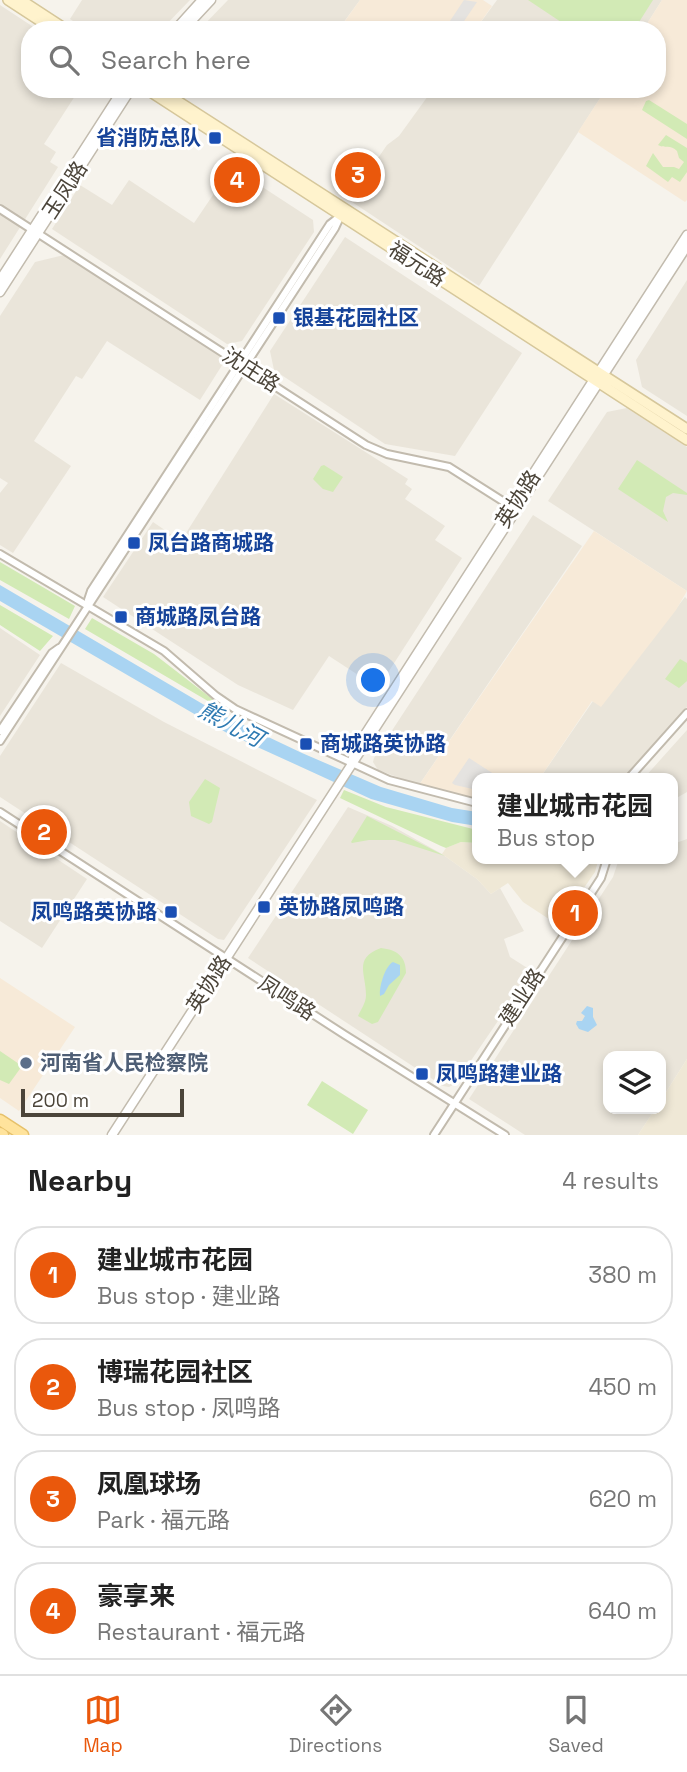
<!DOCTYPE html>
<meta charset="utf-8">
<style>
body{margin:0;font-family:"Space Grotesk","Noto Sans SC",sans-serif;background:#f2f2f2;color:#222}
.controls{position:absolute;right:21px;bottom:21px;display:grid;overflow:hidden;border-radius:14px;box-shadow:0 4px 10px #0003}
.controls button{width:63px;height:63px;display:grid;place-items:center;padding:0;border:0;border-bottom:2px solid #e0e0e0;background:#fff;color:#222;font:35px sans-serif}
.scale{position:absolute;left:21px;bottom:18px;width:163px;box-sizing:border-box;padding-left:7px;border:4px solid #4b4439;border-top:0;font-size:19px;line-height:24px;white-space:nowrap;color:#4b4439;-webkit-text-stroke:5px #fff;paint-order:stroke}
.you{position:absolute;left:374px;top:681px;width:24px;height:24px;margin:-18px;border:5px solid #fff;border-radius:50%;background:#1a73e8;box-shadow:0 0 0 10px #1a73e833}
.badge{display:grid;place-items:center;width:46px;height:46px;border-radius:50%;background:#ea580c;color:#fff;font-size:23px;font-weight:700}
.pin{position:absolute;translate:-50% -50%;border:4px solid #fff;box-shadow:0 2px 7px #0006}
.popup{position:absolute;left:472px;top:773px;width:206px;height:91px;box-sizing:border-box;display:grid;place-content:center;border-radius:14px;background:#fff;filter:drop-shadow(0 2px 5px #0005);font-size:23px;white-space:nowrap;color:#767676}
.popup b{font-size:26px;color:#222}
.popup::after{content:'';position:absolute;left:50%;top:100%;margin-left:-14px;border:14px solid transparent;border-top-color:#fff}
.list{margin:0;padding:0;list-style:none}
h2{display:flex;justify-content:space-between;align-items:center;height:91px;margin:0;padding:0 28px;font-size:30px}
h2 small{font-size:23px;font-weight:400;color:#767676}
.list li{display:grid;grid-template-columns:46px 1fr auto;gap:21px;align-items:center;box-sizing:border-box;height:98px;margin:0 14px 14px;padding:0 14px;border:2px solid #e0e0e0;border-radius:28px}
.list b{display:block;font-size:26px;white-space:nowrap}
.list p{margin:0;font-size:23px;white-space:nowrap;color:#767676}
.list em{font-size:23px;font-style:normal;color:#767676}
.icon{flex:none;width:38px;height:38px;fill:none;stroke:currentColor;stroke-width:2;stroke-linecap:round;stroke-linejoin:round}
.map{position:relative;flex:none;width:687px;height:1135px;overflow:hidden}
.search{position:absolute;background:#fff;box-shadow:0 4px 10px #0003;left:21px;right:21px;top:21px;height:77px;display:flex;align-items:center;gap:18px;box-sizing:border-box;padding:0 24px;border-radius:28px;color:#767676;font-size:26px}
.sheet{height:539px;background:#fff}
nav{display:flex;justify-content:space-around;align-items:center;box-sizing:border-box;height:98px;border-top:2px solid #e0e0e0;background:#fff;font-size:19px;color:#767676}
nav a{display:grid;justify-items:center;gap:4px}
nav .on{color:#ea580c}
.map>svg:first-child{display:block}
.residential{fill:#eae5da}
.commercial{fill:#f7ead8}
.education{fill:#efe8d6}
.green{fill:#d2eab5}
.parking{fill:#e5e3e0}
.water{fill:#a9d4f2}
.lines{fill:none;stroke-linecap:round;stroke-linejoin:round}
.minor-casing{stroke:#c2bbae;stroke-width:10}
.tertiary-casing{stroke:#c2bbae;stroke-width:11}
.secondary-casing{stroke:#d6c79b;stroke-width:12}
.primary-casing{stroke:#e6c16a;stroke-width:13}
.minor{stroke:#fff;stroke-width:6}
.tertiary{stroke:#fff;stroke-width:8}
.secondary{stroke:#fff3cd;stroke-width:9}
.primary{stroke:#ffe39c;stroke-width:10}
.transit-dot{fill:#1a4fb4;stroke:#fff;stroke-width:2.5}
.service-dot{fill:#5c6f8a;stroke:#fff;stroke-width:2.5}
.labels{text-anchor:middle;stroke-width:6;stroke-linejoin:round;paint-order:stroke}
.transit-label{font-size:21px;font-weight:bold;fill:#164399;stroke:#fff;text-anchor:start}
.street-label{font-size:21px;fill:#4b4439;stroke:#fff}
.service-label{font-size:21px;font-weight:bold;fill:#4e5e75;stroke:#fff;text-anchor:start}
.water-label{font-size:23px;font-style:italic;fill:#2e7ab2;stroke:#fff}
</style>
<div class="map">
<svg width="687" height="1135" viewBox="0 0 687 1135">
<rect width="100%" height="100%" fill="#f6f3ec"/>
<!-- residential -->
<path class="residential" d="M82,0H190L161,30H86L70,19Z
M228,0H360L338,30H199Z
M497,0H662L643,30H475Z
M0,5L38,30H30V89H64L75,96L44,144L56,152L50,162L58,167L0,259Z
M433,89H606L479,286L349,200L387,145L399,136Z
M232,167L313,220L314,232L242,341L227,344L52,229L80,185L112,205L129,180L194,223Z
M345,237L522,353L455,456L385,444L274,370L270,351Z
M64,255L226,359L200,400L107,341L82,379L76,376L34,441L71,466L13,553L0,545V493L8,483L0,478V316L35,262Z
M687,280V416L642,387L636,360Z
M274,394L408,479L405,484L412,489L405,499L445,526L435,540L462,558L378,688L329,656L293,710L238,685L103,597L153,522L181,541Z
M627,408L687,447V591L548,501L607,412Z
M533,515L582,546L419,785L378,770L373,762L374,758Z
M685,597L687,599V707L625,778H540L593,701L601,706Z
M0,628L40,655L0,716Z
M61,663L164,722L317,800L224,940L218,939L0,797V756Z
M687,730V792L673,800V778H644Z
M348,807L392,826L442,854L477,879L491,894L500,888L524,931L504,939L510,957L532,971L455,1084L449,1087L443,1086L248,958Z
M0,821L87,879L42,948L0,921Z
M687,839V1059L661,1100V1056H608V1109H655L638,1135H525L469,1099L613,877L619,859H673V844Z"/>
<!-- commercial -->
<path class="commercial" d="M360,0H483L492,6L475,30H349L342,25Z
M662,0H687V200L685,202L578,132L606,89H657V30H643Z
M594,531L687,591L676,610L601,707L592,701L540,778H477V799L419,785Z
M0,978L75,1027L19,1111L0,1098Z"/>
<!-- education -->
<path class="education" d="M461,842L477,843V859H583L598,861L595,872L558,925L523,902L508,883L491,894L477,879L442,854L446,848Z
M687,1059V1135H638L655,1109H661V1100Z"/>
<!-- green -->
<path class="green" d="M528,0H653L634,30H573Z
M649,100L687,124V139L642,110L646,101Z
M666,135L687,148V172L680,182L672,177L668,182L646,166L653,153L663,167H674L679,169L684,162L679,158L677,151C671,144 664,149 658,145Z
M367,150L379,158L349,200L337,192Z
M637,460L687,493V495L673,493L666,497L663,511L668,522L618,489Z
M324,465L343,477L333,492L323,489L313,479L321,466Z
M0,562L75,606L69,619L0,580Z
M0,605L53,636L40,651L0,625Z
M92,618L154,654L215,701L213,704L85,629Z
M680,659L687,663V681L679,688L665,679Z
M205,779L220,788L212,822L209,824L191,816L189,802Z
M344,790L386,807L477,830V843L461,842L446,848L441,846L340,798Z
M367,816L445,856L395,840H369L352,843L351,842Z
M381,948C397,950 406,956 406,973L378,1022L372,1024L358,1016C361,1009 366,1003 366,995C366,974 353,958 381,948Z
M0,1051L22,1066L9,1084L0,1080Z
M322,1081L368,1110L353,1134L307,1105Z"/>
<!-- parking -->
<path class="parking" d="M464,0L477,2L458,30H444Z
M469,758L500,778H477V790L455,785L452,783Z"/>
<!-- water -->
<path class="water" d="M0,585L218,713L302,753L381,787L452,808L477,812V826L452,822L371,799L227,733L0,601Z
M393,962L400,965V975L389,985L384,994L380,996C379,987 385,966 393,962Z
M587,1006L593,1008V1017L597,1025L588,1032L579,1029L576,1024L577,1021H582L585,1016L581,1013Z"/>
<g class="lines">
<defs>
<path id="minor" d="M0,209L366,445L387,454L449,467L512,507
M0,554L164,651L216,696L235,709L389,780L477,803
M88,600L91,591L330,224L339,217
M0,731L52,653L59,648
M0,741L335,228L341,215
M629,778L687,713
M0,812L345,1035L505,1135
M434,1135L601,878L607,859"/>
<path id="tertiary" d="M175,30L202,0
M183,30L211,0
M0,280L123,89
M0,292L131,89
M352,761L355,750L687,235
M112,1135L687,246"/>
<path id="secondary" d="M8,0L54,30
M21,0L67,30
M146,89L687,440
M159,89L687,429"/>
<path id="primary" d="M0,1120L23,1135
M0,1133L3,1135"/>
</defs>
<!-- minor casing -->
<use href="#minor" class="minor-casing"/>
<!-- tertiary casing -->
<use href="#tertiary" class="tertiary-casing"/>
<!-- secondary casing -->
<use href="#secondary" class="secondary-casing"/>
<!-- primary casing -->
<use href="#primary" class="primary-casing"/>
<!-- minor -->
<use href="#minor" class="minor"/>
<!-- tertiary -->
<use href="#tertiary" class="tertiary"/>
<!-- secondary -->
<use href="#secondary" class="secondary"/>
<!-- primary -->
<use href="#primary" class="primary"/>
</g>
<!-- markers -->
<g class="transit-dot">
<rect x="208" y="131" width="14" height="14" rx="3.5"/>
<rect x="272" y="311" width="14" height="14" rx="3.5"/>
<rect x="127" y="536" width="14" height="14" rx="3.5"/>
<rect x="114" y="610" width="14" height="14" rx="3.5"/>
<rect x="299" y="737" width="14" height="14" rx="3.5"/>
<rect x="257" y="900" width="14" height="14" rx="3.5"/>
<rect x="164" y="905" width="14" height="14" rx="3.5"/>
<rect x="415" y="1067" width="14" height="14" rx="3.5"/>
</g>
<circle class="service-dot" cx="26" cy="1063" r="7"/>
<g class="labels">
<!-- transit labels -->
<g class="transit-label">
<text x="201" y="145" text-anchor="end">省消防总队</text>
<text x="293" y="325">银基花园社区</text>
<text x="148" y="550">凤台路商城路</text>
<text x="135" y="624">商城路凤台路</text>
<text x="320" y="751">商城路英协路</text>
<text x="278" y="914">英协路凤鸣路</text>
<text x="157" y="919" text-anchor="end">凤鸣路英协路</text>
<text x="436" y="1081">凤鸣路建业路</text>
</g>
<!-- street labels -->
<g class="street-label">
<text transform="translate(65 190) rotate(-57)" y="7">玉凤路</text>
<text transform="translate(417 264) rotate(33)" y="7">福元路</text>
<text transform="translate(251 370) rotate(33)" y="7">沈庄路</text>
<text transform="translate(518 499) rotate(-57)" y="7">英协路</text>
<text transform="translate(209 984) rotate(-57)" y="7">英协路</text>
<text transform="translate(522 997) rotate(-57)" y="7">建业路</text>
<text transform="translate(287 998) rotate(33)" y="7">凤鸣路</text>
</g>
<!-- service labels -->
<g class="service-label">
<text x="40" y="1070">河南省人民检察院</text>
</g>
<!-- water labels -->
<g class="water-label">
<text transform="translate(231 724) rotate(28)" y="8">熊儿河</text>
</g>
</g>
</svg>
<div class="controls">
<button><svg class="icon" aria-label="layers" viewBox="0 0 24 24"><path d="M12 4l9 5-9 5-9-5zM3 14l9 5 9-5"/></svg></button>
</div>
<div class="scale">200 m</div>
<div class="you"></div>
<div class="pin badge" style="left:575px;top:913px">1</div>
<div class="popup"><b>建业城市花园</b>Bus stop</div>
<div class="pin badge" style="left:44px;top:832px">2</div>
<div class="pin badge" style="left:358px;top:175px">3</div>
<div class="pin badge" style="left:237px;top:180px">4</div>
<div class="search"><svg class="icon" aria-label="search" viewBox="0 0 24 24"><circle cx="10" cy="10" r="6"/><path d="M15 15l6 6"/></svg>Search here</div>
</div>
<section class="sheet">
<h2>Nearby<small>4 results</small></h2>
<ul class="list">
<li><span class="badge">1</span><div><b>建业城市花园</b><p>Bus stop · 建业路</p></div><em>380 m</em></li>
<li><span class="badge">2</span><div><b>博瑞花园社区</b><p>Bus stop · 凤鸣路</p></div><em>450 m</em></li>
<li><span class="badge">3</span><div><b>凤凰球场</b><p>Park · 福元路</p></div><em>620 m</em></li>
<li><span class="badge">4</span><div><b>豪享来</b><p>Restaurant · 福元路</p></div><em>640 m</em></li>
</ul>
</section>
<nav>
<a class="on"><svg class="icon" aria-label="map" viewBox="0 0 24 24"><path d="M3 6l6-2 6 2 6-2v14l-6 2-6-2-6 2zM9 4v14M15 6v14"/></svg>Map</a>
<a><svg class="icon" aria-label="directions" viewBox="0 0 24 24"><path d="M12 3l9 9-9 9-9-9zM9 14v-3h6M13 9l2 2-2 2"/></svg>Directions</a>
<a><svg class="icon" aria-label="saved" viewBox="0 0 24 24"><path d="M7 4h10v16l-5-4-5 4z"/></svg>Saved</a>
</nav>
